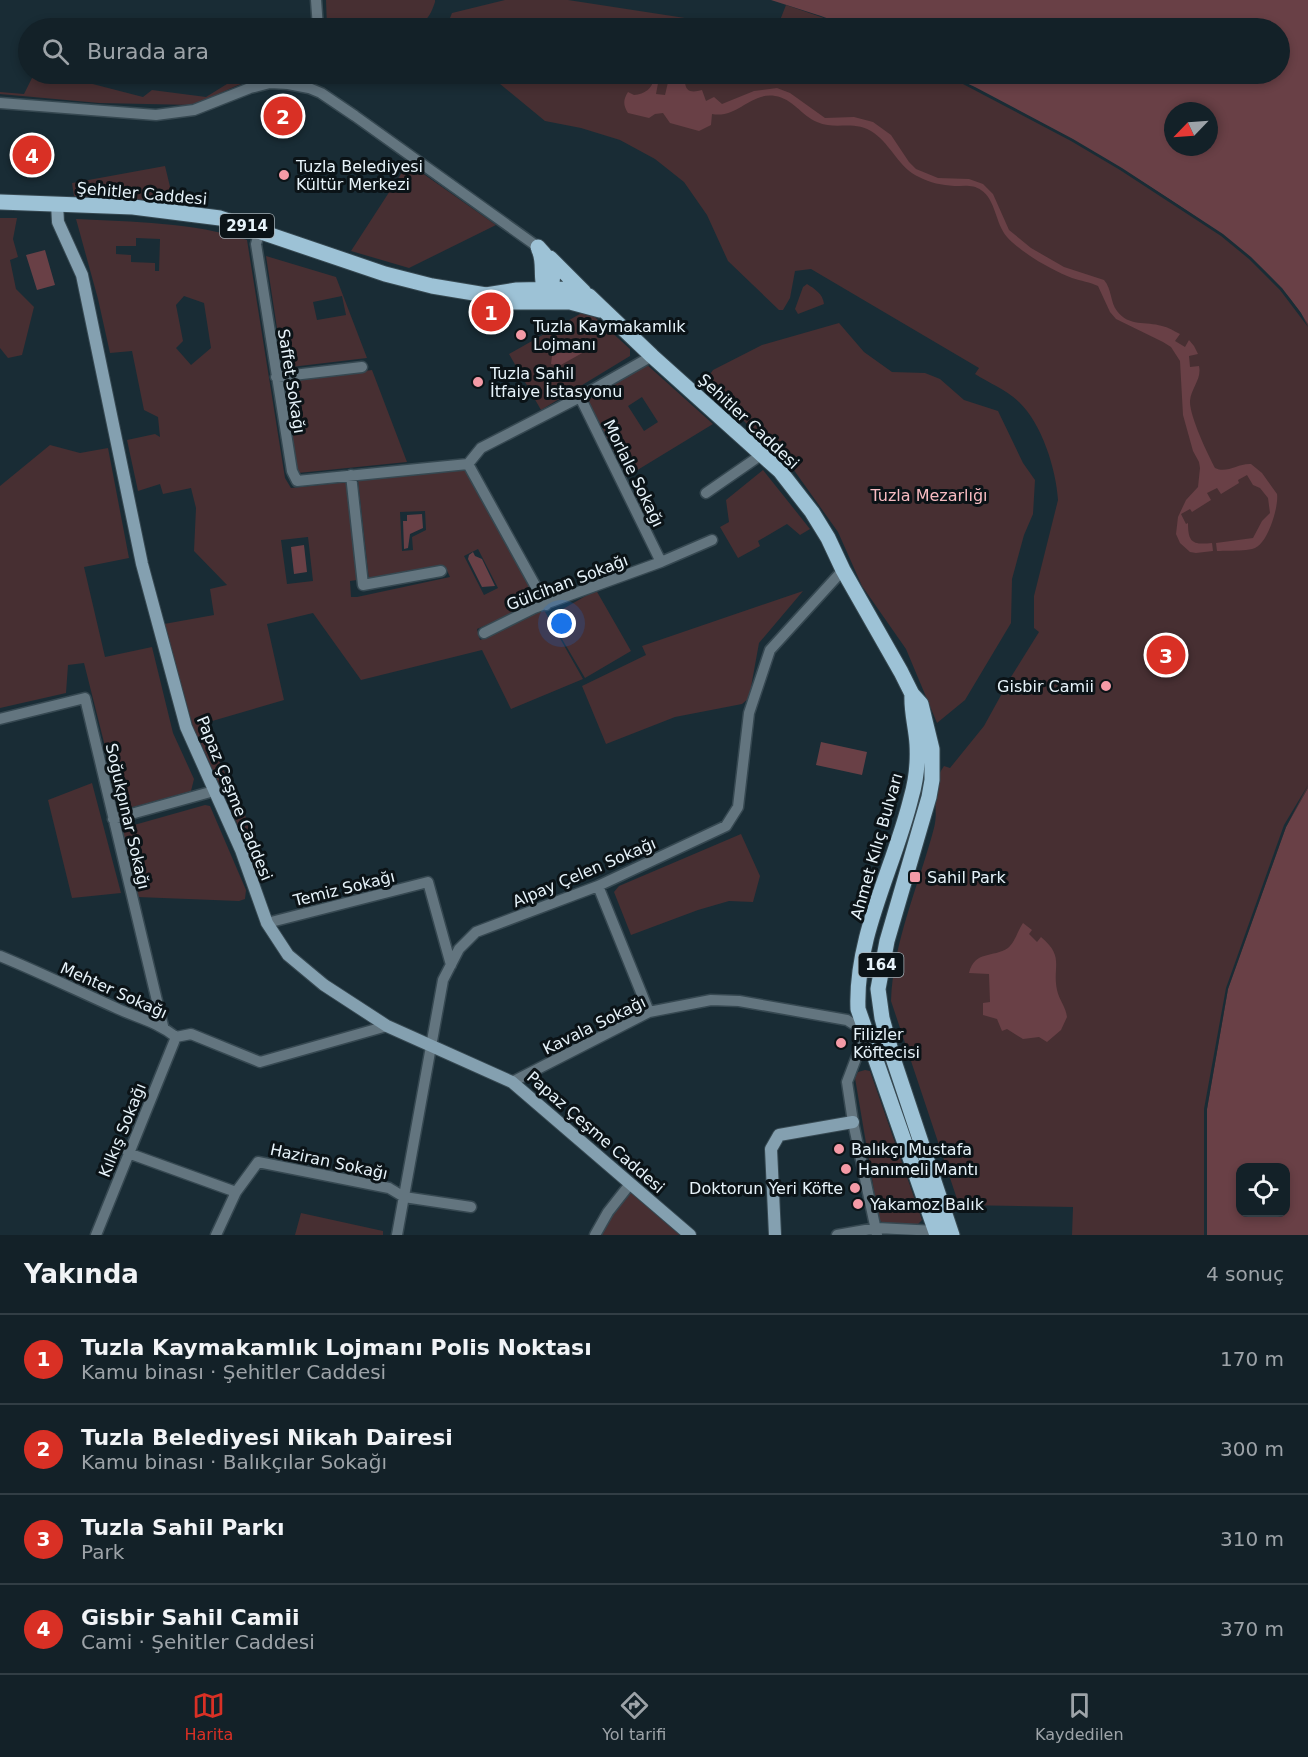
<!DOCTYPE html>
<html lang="tr">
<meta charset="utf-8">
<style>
body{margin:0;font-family:"DejaVu Sans",sans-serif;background:#1c2930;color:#f1f3f6}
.controls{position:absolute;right:18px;bottom:18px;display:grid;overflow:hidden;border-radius:12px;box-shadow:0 3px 9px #0003}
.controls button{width:54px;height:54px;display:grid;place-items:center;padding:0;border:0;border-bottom:2px solid #323e45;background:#132128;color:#f1f3f6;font:30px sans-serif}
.compass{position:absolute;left:1164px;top:102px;width:54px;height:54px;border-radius:50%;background:#132128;box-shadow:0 3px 9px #0003;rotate:245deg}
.you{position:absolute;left:562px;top:624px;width:21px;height:21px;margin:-15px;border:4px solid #fff;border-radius:50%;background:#1a73e8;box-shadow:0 0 0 9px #1a73e833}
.badge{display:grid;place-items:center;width:39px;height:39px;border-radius:50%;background:#d93025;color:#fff;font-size:20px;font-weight:700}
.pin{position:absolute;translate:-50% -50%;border:3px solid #fff;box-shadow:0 2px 6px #0006}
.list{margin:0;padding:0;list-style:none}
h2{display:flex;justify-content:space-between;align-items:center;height:78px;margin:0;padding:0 24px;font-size:26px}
h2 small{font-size:20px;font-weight:400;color:#9da3a8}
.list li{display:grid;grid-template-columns:39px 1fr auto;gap:18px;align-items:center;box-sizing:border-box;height:90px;padding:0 24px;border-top:2px solid #323e45}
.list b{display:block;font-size:22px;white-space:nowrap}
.list p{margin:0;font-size:20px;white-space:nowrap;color:#9da3a8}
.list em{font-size:20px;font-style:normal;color:#9da3a8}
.icon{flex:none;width:33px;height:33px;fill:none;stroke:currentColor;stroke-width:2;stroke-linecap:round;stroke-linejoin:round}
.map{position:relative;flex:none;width:1308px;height:1235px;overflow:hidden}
.search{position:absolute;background:#132128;box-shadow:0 3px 9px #0003;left:18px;right:18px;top:18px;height:66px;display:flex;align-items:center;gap:15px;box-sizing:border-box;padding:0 21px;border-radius:33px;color:#9da3a8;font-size:22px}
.sheet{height:438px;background:#132128}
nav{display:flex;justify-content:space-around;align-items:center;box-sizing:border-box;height:84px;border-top:2px solid #323e45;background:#132128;font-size:16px;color:#9da3a8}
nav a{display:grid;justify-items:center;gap:3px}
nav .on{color:#d93025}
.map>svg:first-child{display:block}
.green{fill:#472f32;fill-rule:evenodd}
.water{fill:#694046;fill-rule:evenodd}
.pier{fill:#192c35}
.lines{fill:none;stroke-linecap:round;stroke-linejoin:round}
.street-casing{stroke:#364851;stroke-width:13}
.secondary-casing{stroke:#364851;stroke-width:14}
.primary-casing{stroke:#364851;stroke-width:17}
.street{stroke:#63757f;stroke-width:10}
.secondary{stroke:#84a0b0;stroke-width:12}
.primary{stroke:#9dc2d6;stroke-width:15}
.poi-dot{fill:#f49aa6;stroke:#0b1317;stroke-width:2}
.labels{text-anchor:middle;stroke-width:6;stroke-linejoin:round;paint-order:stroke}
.shield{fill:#0b1317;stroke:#a5b0b6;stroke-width:1.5}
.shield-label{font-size:15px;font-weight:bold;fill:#e7f3fa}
.poi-label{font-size:16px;fill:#e7f3fa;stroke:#0b1317;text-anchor:start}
.street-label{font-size:16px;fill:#e7f3fa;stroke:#0b1317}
.park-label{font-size:16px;fill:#f7bbc1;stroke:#0b1317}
</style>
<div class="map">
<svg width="1308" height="1235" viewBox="0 0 1308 1235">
<rect width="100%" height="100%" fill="#192c35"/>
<!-- green -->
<path class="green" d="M326,0H435V2C432,11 429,19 420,24C402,33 350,28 327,28Z
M505,0H568L750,28H446L452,13Z
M786,5L795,8L853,28H777Z
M34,74H54L143,97L152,90L206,97L243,74H276L272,76L252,80L236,86L194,105L99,103L0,94V92L24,94Z
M488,74H947L1073,139L1223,234L1282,288L1308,323V788L1286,827L1207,1109V1235H1072L1073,1207L959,1205L891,1001C893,941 919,885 934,828C940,804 927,791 944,766L950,768L984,726L1011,677L1039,632L1034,628V596L1058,500C1056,469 1042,424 1019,402C1007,390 989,383 975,374L979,368L811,269L795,271L790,298L783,310H779L728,261L707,215L684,182L655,159L620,140L581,128L545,121Z
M408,163L496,225L409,268L351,251Z
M165,166L174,203L74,196L72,183Z
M0,218H17L13,239L18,257L10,260L16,289L34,307L22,355L8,358L0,348Z
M76,219C133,222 193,222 247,240L285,478L291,488L348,482L357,580L350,581L351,597H357L450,577L445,566L369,580L358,480L465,468L535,595L528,607L477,629L480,640L537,611L544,610L583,679L511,709L482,650L361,680L313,613L267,624L284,700L202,724L258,843L270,878L260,881L247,845L193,727L164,624L214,615L210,589L227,585L194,551L196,508L191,488L163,494L160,484L138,491L127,440L155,434L160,437L158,417L144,410L132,351L110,353L98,299ZM136,238L160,239L159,271H155V263L131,262V255L116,254V246H136ZM184,296L204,303L211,348L191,365L176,348L183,341L176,305ZM425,511L426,530L412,537L413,550L402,551L400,512ZM308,537L313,581L287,584L281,540ZM478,549L498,588L484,595L464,556Z
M266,256L336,277L367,358L283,368ZM342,296L346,315L317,320L313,302Z
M807,284C815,289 823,294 824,304L798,314L795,309L803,287Z
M587,310L630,349V356L541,410L509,354Z
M839,323L864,352L892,372L925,373L940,379L964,400L998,411L1023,463L1035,480L1033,514L1024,535L1012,579L1011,623L965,700L937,723L906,649L862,586L838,532L791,466L704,383L713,370L762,345Z
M645,363L713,424L626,477L586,397ZM642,397L658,422L644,431L628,406Z
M372,370L407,462L298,473L284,381Z
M50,445L80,453L108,448L129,558L84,567L105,657L152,647L173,733L194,779L191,791L126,809L118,798L84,663L68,665L66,693L0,708V486Z
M763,470L810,529L800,535L787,524L758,541L760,546L738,558L720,527L729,522L726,500Z
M596,590L631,651L585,678L549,617Z
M803,591L759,643L749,698L742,704L675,717L606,744L582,686L646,655L642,646Z
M92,783L121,893L72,898L48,800Z
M205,805L210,806L246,890L245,899L239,901L137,897L122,834L127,827Z
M741,834L760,876L753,902L729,901L698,910L631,935L614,892L619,886Z
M865,1070L870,1071L922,1220L917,1225L883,1223L879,1220L855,1078L858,1072Z
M629,1191H633L684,1235H602L608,1219Z
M301,1213L383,1231V1235H295Z"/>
<!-- water -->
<path class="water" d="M771,0H1308V324C1273,268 1220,232 1166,197C1096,151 1021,111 947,74H1280V28H853L821,16ZM1173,111H1209V147H1173Z
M654,78H659L656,94L665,95L669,78L685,81C685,92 692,93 702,90L706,101L714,97L722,104L754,91L777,88L790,93L825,118L854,117L873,122L891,135L909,162L916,169L938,178L969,179L983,184L993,194L1009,230L1031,248L1064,267L1104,280C1112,289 1110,302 1117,311C1129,327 1146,321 1162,326C1168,327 1174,331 1180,334L1175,341L1185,347L1189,340L1194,346L1198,354L1189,356L1190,367L1199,366C1202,379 1191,388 1190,401C1189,415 1208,455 1215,468C1227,474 1238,463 1251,464L1262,473L1277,494C1279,506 1268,543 1255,548C1244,552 1228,550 1217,551L1216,543L1253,538L1262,521L1270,513L1268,498L1260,488L1253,485L1247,475L1238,480L1239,483L1221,494L1217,488L1207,493L1211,500L1192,512L1190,509L1181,514L1186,524L1188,523C1188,543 1193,545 1212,543L1213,551L1196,553L1190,552L1180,543L1176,534L1178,517L1186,500L1198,487L1200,468L1199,462L1193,451L1183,415L1180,361L1171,347L1163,342L1116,319L1110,312L1098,286C1090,282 1081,281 1072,278C1053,271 1020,252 1007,237C995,223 996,200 981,190C973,184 963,186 954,186C942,185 930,183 919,177C900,169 891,145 874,133C854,119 837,131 817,122C802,116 792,98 775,96C750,92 737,119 712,114L711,125L699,131L670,123L663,113L655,114L649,118L628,113C623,105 623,100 628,92L634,95C645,94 652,89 654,78Z
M45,250L55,285L37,290L26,255Z
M576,343L582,345L584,352L559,366L551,364L552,356Z
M422,514L423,528L410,534L408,548L404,549L403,521H407V515Z
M304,545L307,572L294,574L291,547Z
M473,552L475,556L482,559L495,586L482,587L468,559L469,555Z
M821,742L867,752L862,775L816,765Z
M1308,788V1235H1207V1109L1228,989L1286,827ZM1240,1168H1286V1212H1240Z
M1023,923L1032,930L1029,934L1037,942L1041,937C1065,957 1052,966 1057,990C1059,1000 1066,1007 1067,1017L1061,1030L1047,1042L1039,1037L1023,1039L1007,1029L1002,1031L997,1019L983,1015V1003L990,1002L989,974L969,973C975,950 993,958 1008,948C1015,942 1018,930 1023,923Z"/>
<!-- pier -->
<path class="pier" d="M944,74H947L975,87L1073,139L1122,168L1223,234L1251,257L1282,288L1301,313L1308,327L1280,290L1249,259L1221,236L1120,170L1071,141Z
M1308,785L1286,827L1228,989L1207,1109V1235H1204V1109L1226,988L1284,825Z"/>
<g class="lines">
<defs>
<path id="street" d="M316,0L318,28
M0,103L156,115L194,110L250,88L270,83L288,84L309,88L321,93L355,116L538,247
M260,230L256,244L292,471L297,481L468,464L481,448L580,397L652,356
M276,377L362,367
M580,397L661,562
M468,464L546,605
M351,475L363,585L441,571
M706,493L761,455
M484,633L534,608L661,562L712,540
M0,719L85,698L163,1026
M113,819L214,791
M598,886L649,1012
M267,923L428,882L451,965
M0,956C39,972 76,990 114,1007C137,1018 156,1021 176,1037L191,1034L260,1062L387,1026
M866,1032L847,1082L853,1122L877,1235
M512,1082L649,1012L711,1000L739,1001L847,1020L866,1032
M128,1153L236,1192
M96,1235L176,1037
M216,1235L236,1192L258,1162L389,1188L404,1197L471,1207
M397,1235L443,980L459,949L476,932L598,886L726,826L738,807L749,713L770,650L843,570
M595,1235L608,1212L630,1184
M837,1235L877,1228L936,1231"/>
<path id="secondary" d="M57,204L58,222L82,275L142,564L186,727L241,850L267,923L288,955L324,985L387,1026L512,1082L690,1235
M775,1235L771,1149L779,1135L853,1122"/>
<path id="primary" d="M0,202L133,207L220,218L385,274L432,286L486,295L511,302H570L600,310
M538,247C553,262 559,278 544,296
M539,250C546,264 538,281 548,295
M550,258L584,292
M486,295L517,290L565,289L589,296L652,356L780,471L812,512L828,538L843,570L901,672L912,694L921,704L932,749V780L929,797L887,941L878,989L882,1018L893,1058L952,1235
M912,694C911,712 916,727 917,744C918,762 916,781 911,798C894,868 855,936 858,1009L937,1235"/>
</defs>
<!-- street casing -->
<use href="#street" class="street-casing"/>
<!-- secondary casing -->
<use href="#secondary" class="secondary-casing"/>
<!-- primary casing -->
<use href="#primary" class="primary-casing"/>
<!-- street -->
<use href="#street" class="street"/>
<!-- secondary -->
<use href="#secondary" class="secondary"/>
<!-- primary -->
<use href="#primary" class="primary"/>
</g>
<!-- markers -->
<g class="poi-dot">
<circle cx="284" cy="175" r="6"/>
<circle cx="521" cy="335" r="6"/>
<circle cx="478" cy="382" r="6"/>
<circle cx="1106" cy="686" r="6"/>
<rect x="909" y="871" width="12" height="12" rx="3"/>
<circle cx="841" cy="1043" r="6"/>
<circle cx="839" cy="1149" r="6"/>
<circle cx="846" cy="1169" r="6"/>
<circle cx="855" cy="1188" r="6"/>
<circle cx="858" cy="1204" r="6"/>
</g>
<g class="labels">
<!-- shield labels -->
<g class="shield">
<rect x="220" y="214" width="54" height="24" rx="4.5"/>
<rect x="858.5" y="953" width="45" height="24" rx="4.5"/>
</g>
<g class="shield-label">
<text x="247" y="231">2914</text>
<text x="881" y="970">164</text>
</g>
<!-- poi labels -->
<g class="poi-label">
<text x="296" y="172">Tuzla Belediyesi<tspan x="296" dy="18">Kültür Merkezi</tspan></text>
<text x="533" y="332">Tuzla Kaymakamlık<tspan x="533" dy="18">Lojmanı</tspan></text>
<text x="490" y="379">Tuzla Sahil<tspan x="490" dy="18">İtfaiye İstasyonu</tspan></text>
<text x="1094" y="692" text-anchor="end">Gisbir Camii</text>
<text x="927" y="883">Sahil Park</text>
<text x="853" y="1040">Filizler<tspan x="853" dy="18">Köftecisi</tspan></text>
<text x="851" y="1155">Balıkçı Mustafa</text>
<text x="858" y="1175">Hanımeli Mantı</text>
<text x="843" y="1194" text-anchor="end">Doktorun Yeri Köfte</text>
<text x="870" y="1210">Yakamoz Balık</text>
</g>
<!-- street labels -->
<g class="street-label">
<text transform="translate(142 193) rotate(5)" y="6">Şehitler Caddesi</text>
<text transform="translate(292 381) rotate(81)" y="6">Saffet Sokağı</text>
<text transform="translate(749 421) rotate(43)" y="6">Şehitler Caddesi</text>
<text transform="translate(634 473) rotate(64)" y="6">Morlale Sokağı</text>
<text transform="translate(567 582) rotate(-21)" y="6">Gülcihan Sokağı</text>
<text transform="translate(235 798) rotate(68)" y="6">Papaz Çeşme Caddesi</text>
<text transform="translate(128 816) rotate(77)" y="6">Soğukpınar Sokağı</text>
<text transform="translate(876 846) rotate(-74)" y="6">Ahmet Kılıç Bulvarı</text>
<text transform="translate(584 872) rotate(-23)" y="6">Alpay Çelen Sokağı</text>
<text transform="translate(344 888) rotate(-14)" y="6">Temiz Sokağı</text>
<text transform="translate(114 990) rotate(24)" y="6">Mehter Sokağı</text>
<text transform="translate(594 1025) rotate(-26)" y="6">Kavala Sokağı</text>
<text transform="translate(122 1130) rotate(-68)" y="6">Kılkış Sokağı</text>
<text transform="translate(596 1132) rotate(41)" y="6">Papaz Çeşme Caddesi</text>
<text transform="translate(329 1161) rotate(12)" y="6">Haziran Sokağı</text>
</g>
<!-- park labels -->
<g class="park-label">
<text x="929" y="501">Tuzla Mezarlığı</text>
</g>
</g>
</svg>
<div class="controls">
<button><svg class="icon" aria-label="locate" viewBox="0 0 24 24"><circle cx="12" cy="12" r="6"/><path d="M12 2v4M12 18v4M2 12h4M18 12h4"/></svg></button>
</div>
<svg class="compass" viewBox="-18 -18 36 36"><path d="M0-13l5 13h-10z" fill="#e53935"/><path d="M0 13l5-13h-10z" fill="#9da3a8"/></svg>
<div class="you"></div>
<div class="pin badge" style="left:491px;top:312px">1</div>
<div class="pin badge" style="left:283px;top:116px">2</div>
<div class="pin badge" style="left:1166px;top:655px">3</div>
<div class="pin badge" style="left:32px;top:155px">4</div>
<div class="search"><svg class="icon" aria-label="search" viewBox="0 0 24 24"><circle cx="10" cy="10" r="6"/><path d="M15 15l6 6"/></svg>Burada ara</div>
</div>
<section class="sheet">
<h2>Yakında<small>4 sonuç</small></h2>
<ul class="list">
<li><span class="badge">1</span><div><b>Tuzla Kaymakamlık Lojmanı Polis Noktası</b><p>Kamu binası · Şehitler Caddesi</p></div><em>170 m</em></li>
<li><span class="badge">2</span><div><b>Tuzla Belediyesi Nikah Dairesi</b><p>Kamu binası · Balıkçılar Sokağı</p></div><em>300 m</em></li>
<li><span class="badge">3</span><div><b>Tuzla Sahil Parkı</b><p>Park</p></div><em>310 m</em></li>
<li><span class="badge">4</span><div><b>Gisbir Sahil Camii</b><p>Cami · Şehitler Caddesi</p></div><em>370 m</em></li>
</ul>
</section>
<nav>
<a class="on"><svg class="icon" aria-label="map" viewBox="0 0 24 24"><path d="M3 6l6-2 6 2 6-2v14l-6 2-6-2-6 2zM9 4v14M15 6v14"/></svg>Harita</a>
<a><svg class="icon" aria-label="directions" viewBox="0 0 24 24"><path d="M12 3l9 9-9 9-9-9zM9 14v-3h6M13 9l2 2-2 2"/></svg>Yol tarifi</a>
<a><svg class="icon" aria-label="saved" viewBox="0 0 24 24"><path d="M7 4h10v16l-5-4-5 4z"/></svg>Kaydedilen</a>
</nav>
